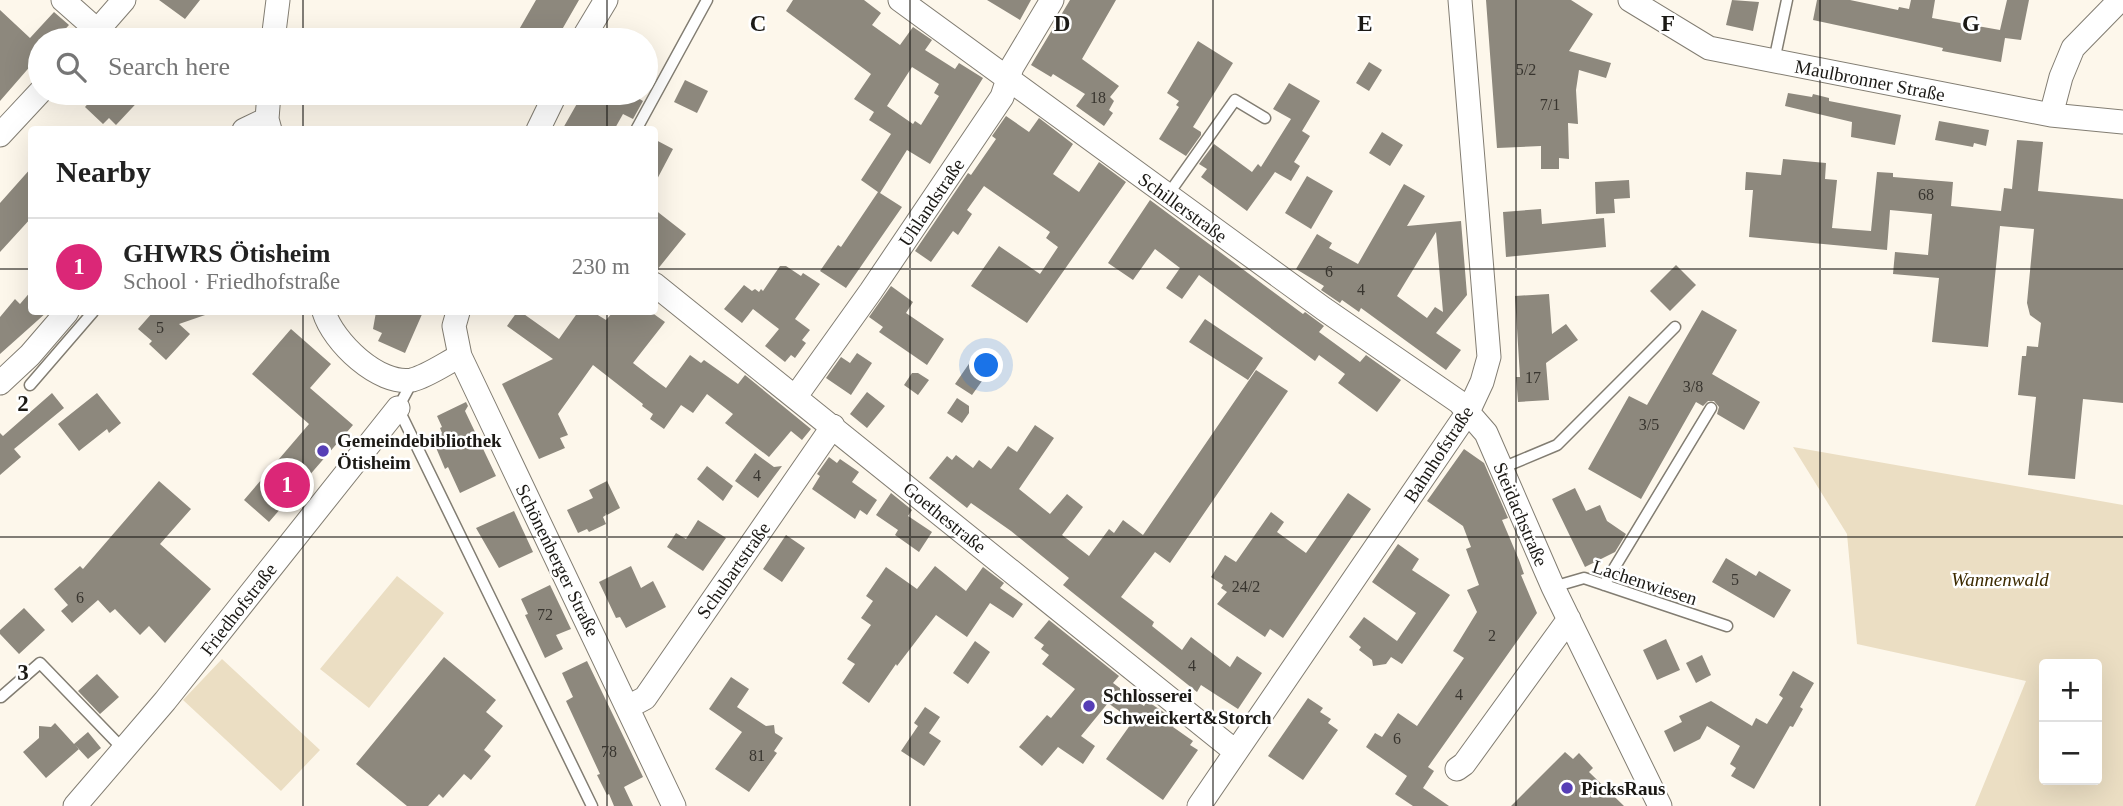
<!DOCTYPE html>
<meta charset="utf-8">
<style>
body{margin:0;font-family:"Times New Roman",serif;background:#f2f2f2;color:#222}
.controls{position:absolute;right:21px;bottom:21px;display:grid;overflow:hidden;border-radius:7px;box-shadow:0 7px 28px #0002}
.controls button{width:63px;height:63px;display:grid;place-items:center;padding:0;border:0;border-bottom:2px solid #e0e0e0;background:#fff;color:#222;font:35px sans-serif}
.you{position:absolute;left:987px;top:366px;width:24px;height:24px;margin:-18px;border:5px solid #fff;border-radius:50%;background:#1a73e8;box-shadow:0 0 0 10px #1a73e833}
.badge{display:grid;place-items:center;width:46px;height:46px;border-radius:50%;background:#db2777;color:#fff;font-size:23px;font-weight:700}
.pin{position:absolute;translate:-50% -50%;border:4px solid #fff;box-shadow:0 2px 7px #0006}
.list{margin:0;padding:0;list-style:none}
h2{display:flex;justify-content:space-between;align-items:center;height:91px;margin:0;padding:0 28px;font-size:30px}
h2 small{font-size:23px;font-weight:400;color:#767676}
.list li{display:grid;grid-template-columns:46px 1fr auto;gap:21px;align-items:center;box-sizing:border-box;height:98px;padding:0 28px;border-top:2px solid #e0e0e0}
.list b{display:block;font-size:26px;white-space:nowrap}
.list p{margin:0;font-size:23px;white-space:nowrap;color:#767676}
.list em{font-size:23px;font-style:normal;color:#767676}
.icon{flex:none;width:38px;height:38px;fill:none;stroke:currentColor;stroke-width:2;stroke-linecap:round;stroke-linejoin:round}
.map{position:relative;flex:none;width:2123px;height:806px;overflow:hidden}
.search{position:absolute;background:#fff;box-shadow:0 7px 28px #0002;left:28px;top:28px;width:630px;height:77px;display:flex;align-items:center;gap:18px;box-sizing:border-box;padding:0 24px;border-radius:38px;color:#767676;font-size:26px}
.panel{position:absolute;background:#fff;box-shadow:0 7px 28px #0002;left:28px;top:126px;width:630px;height:189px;border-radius:7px}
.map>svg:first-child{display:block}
.green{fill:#ebdec3;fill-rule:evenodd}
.building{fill:#8d887d;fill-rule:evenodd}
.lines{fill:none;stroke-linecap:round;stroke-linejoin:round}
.lane-casing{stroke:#827d72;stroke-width:13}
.street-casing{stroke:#827d72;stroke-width:25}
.lane{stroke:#fff;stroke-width:10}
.street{stroke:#fff;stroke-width:23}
.grid{fill:none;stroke:#1b1915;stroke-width:2;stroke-opacity:0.55}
.poi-dot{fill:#563eb6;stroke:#fff;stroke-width:2.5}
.labels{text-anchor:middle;stroke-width:5;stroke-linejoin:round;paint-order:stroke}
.number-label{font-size:16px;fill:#38352f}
.street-label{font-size:19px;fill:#1b1915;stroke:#fff}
.poi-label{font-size:19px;font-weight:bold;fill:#1b1915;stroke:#fff;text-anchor:start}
.park-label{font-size:19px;font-style:italic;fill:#3d2b00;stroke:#fff}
.grid-label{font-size:23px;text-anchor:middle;font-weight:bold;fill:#1b1915;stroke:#fff;stroke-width:5;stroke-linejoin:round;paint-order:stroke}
</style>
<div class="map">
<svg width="2123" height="806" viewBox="0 0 2123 806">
<rect width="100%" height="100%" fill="#fdf7eb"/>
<!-- green -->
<path class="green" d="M1793,447L2123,505V806H1975L2026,681L1857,644L1847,534ZM2044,664H2097V780H2044Z
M397,576L444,613L369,708L320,669Z
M222,659L320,750L281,791L183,700Z"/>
<!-- building -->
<path class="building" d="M159,0H200L185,19Z
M536,0H579L556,40H513Z
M793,0H864L881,13L872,25L900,45L913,27L932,40L925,50L955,69L959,63L983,78L930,164L907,150L880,193L902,207L846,288L820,271L838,245L841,247L878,192L861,180L891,134L869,120L874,112L854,99L871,74L786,11ZM912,67L939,84L934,93L939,96L921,125L915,121L913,124L887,106Z
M987,0H1031L1020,20Z
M1070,0H1116L1082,59L1119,86L1110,97L1114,101L1109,110L1113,113L1104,126L1076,106L1085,94L1053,74L1051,77L1031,65Z
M1486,0H1571L1593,14L1569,51L1611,63L1606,78L1579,70L1576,90L1578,124L1568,123L1569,159L1559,158V169H1541V146L1497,148Z
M1732,0L1759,2L1753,31L1726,25Z
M1817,0H1850L1898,10L1899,7L1909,9L1911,0H1935L1932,18L2000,30L2007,0H2029L2021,40L2005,38L2001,62L1942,51L1943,48L1813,20Z
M0,10L30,38L54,12L69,25L55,40H40V55L0,101Z
M1198,41L1233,63L1193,127L1201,132V135L1186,156L1159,139L1179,107L1176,105L1179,101L1167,93Z
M1369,62L1382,70L1369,91L1356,83Z
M685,80L708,91L697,113L674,102Z
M1289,83L1320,101L1302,131L1310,136L1294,162L1300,166L1291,181L1275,172L1247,211L1201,177L1207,169L1199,164L1214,144L1252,172L1258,164L1261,167L1291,119L1273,109Z
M97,93H146L116,125L109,118L103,124L85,107Z
M583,93H641L638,98L643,101L633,119L623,114L614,130H562Z
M1788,93L1812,97L1813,94L1829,98V101L1901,115L1895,145L1851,137L1852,122L1785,106Z
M1006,116L1029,132L1039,118L1073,144L1053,174L1079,192L1099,162L1126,182L1027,323L971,286L999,246L1040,274L1058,247L1046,238L1050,232L984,186L967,210L972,214L958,235L953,231L931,262L915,251L968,173L971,175L996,139L992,136Z
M1939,121L1989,130L1986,146L1974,143L1973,147L1935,140Z
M1382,132L1403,145L1390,166L1369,153Z
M654,139L673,149L654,185Z
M2017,140L2043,142L2038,191L2123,199V403L2083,399L2075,479L2028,475L2036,397L2018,395L2022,356H2026L2027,346L2038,347L2041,323L2030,315L2027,303L2034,229L2000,226L1988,347L1932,342L1939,278L1893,274L1895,252L1928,255L1932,214L1890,210L1887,250L1749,237L1753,190H1745L1746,172L1781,175L1783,159L1826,163L1825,179L1837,180L1832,228L1871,231L1877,172L1893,173V177L1953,182L1951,206L2001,211L2004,188L2012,189Z
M32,167V217L0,252V203Z
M1307,176L1333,191L1311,229L1285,213Z
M1629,180L1630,198L1614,199L1615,213L1596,214L1595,182Z
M1404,184L1425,196L1407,226L1461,221L1467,295L1436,333L1461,350L1446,370L1361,308L1359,312L1342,300L1340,303L1321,290L1324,286L1296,269L1317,234L1332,243L1329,248L1358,264ZM1436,232L1443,312L1435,307L1427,318L1397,296Z
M1150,200L1303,314L1305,312L1324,326L1319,332L1360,362L1366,355L1401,380L1377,412L1338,383L1345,374L1319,355L1315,361L1199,275L1182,299L1166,288L1180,268L1155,249L1133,280L1108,263Z
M654,209L686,234L657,270H654Z
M1541,209L1542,224L1604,218L1606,247L1506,257L1503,212Z
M1676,265L1696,285L1670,311L1650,291Z
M780,266H786L801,276L803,273L820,284L795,319L810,330L802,340L806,343L795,358L791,355L785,362L765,346L779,329L753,309L742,323L724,309L744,285L752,291L755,289L759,292L761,289L763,291Z
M891,286L913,302L906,313L944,339L927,365L879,332L883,327L869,317Z
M32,290V312H47L0,354V317L15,299L20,304Z
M1549,294L1552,334L1566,324L1578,340L1546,363L1549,400L1518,402L1516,377H1520L1515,296Z
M1702,310L1737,330L1712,374L1760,402L1744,430L1717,414L1719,407L1714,401H1708L1703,406L1696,402L1641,499L1588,469L1629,396L1647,405Z
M153,312H207L208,314L179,324L190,334L166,360L149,344L152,341L138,329Z
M376,312H423L405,353L378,341L382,333L373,329Z
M517,312H521L559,339L578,312H593L606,320L613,312H651L665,322L633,363L651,377L666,388L690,355L701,363L704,360L738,384L745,375L811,429L802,440L791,431L769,457L725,423L733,414L707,394L693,413L681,405L664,429L650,419L653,414L642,406L643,404L593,365L558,414L568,435L560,438L565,448L539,459L502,384L553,359L507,326Z
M1205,319L1263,358L1248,380L1189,342Z
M291,329L331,364L310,388L353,425L269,522L244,500L309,424L252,374Z
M857,353L872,363L851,395L826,378L841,357L850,363Z
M975,355L992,367L972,395L955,384Z
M1256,370L1288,391L1170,563L1155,552L1121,597L1154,622L1152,626L1182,650L1191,637L1230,667L1237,656L1262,673L1238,709L1201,685L1197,692L1063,585L1069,578L1011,531L971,503L967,508L929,478L947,456L952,460L956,455L973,468L979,460L991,469L1008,446L1017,452L1035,425L1054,438L1019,489L1050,514L1067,494L1083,507L1062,535L1089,556L1109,529L1114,533L1123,520L1143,535Z
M912,373H918L929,380L918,395L904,385Z
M867,392L885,406L867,428L850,414Z
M52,393L64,408L14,449L21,457L0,475V433L3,436Z
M97,393L121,423L109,433L107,429L79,451L58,424Z
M957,398L969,406V413L962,423L947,413Z
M466,402L468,406L465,411L496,476L460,493L448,467L445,469L432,438L442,433L440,428L442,427L437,416Z
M1464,449L1484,463L1508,518L1502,520L1519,560L1524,574L1521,575L1537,613L1428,767L1434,771L1423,788L1449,806H1413L1395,794L1407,776L1366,747L1375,733L1382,737L1398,713L1417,726L1464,658L1453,651L1477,612L1467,590L1479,585L1466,549L1471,547L1463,526L1427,501Z
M755,453L774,467L782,466L758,498L735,481Z
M829,457L837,463L840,459L859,472L852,482L877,500L867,515L860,510L855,519L812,489L820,476L817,474Z
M707,466L733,486L723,501L697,479Z
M159,481L191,509L160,544L211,589L165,643L149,626L140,635L115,609L110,613L98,600L72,623L61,611L68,605L54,589L80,566L83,569Z
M607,481L620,508L607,515L605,513L606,515L603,517L606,524L589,532L587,529L578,533L567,510L593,498L589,490Z
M1575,488L1586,511L1600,505L1607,521L1626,534L1615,552L1585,567L1552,499Z
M891,493L912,510L908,516L932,532L919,552L895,535L898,530L876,515Z
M1348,493L1371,509L1283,638L1270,629L1265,637L1217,604L1227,592L1221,588L1223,585L1211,577L1225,555L1236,562L1271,512L1284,522L1277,532L1306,553Z
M514,511L533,552L499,568L476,528Z
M698,520L726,538L703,571L667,547L676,533L686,539Z
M786,535L805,548L782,582L763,569Z
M1398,544L1419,559L1412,570L1450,595L1402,664L1391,657L1386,664L1373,666L1372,660L1359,650L1361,647L1349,637L1364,617L1397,641L1416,613L1372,582Z
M1726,558L1756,576L1759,571L1791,590L1774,618L1712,582Z
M631,566L641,588L653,581L666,607L626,628L620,617L616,618L599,582Z
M935,566L966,591L983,567L1004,583L1000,588L1023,604L1013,618L990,603L967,637L936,615L897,666L896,664L869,703L842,683L855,664L847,659L871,625L861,618L873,601L866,596L886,567L917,589Z
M550,585L571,629L556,635L563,649L545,658L525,615L528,614L521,599Z
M24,608L45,630L19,654L0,634V630Z
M1049,620L1119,676L1113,683L1144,706L1147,701L1168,715L1176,722L1173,727L1193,741L1190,745L1198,750L1163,800L1106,759L1133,721L1108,703L1081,736L1095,746L1083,764L1058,747L1042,766L1019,747L1047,715L1051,718L1075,689L1042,664L1049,655L1041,649L1044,645L1034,638Z
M1666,639L1680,670L1657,680L1643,650Z
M975,641L990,652L968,684L953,673Z
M1702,655L1711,675L1696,683L1686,663Z
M444,657L496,700L486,712L503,726L484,750L491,756L471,780L464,774L443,798L439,794L428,806H407L356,764Z
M587,661L643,777L624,787L633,806H614L609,794L607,795L597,775L600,774L566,701L573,697L562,673Z
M1793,671L1814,683L1800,707L1803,709L1793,727L1790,726L1754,789L1731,776L1736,768L1730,764L1740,746L1707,726L1700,739L1674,752L1664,731L1682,722L1679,716L1711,701L1752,726L1756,718L1767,724L1783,698L1779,695Z
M97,674L119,697L100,714L78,691Z
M731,677L749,689L737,707L766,726L774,725L775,733L783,738L774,751L777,753L749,792L715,769L742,732L709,709Z
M1308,698L1323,708L1320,712L1331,719L1328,723L1338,730L1303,780L1268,756Z
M925,707L940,717L929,733L941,741L924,766L901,751L918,726L914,723Z
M55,723L74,744L88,732L101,748L88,759L75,745L79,749L46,778L23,752L39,738V726L51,727Z
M1565,752L1573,759L1579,753L1593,768L1589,772L1624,806H1511Z"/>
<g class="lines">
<defs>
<path id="lane" d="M1774,61L1787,0
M636,130L707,0
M1167,196L1235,100L1265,118
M413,380L398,408L592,806
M30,385L93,312
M1502,468L1557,445L1675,327
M1604,585L1711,408
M1553,587L1584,578L1727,626
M1,697L40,663L124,750"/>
<path id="street" d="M63,0L98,31
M900,0L1324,309L1459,402L1486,433L1553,587L1660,806
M1630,0L1709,48L2051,115L2123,122
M89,40L124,0
M273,40L278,0
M582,40L606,0
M269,93L267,119L270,130
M2051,115L2061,77L2073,48L2120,0
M244,130L267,119
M538,130L556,93
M0,135L40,92
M654,284L1236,752
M324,312C333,342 379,386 412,380C428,376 446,363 460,356
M458,312L454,326L460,356L674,806
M0,383L30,355L67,312
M796,396L871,291L1002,97L1012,67L1052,0
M628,707L645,698L833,426
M1457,769L1464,764L1569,619
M75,806L165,701L398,408
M1199,806L1468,412L1482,382L1489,357L1460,0"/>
</defs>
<!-- lane casing -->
<use href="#lane" class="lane-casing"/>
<!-- street casing -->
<use href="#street" class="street-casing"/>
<!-- lane -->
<use href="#lane" class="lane"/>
<!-- street -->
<use href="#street" class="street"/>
</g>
<!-- grid -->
<path class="grid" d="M303,0V40M607,0V40M910,0V806M1213,0V806M1516,0V806M1820,0V806M303,93V130M607,93V130M0,269H32M654,269H2123M303,312V806M607,312V806M0,537H2123"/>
<!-- markers -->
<g class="poi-dot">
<circle cx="323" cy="451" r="7"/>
<circle cx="1089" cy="706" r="7"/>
<circle cx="1567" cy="788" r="7"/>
</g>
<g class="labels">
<!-- number labels -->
<g class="number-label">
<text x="1526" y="75">5/2</text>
<text x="1098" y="103">18</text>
<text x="1550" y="110">7/1</text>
<text x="1926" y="200">68</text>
<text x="1329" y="277">6</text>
<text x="1361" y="295">4</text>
<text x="160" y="333">5</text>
<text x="1533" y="383">17</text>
<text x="1693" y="392">3/8</text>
<text x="1649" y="430">3/5</text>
<text x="757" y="481">4</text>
<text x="1735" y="585">5</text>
<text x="1246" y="592">24/2</text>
<text x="80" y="603">6</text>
<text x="545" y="620">72</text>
<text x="1492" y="641">2</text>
<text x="1192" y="671">4</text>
<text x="1459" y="700">4</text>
<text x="1397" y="744">6</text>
<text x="609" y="757">78</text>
<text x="757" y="761">81</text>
</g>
<!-- street labels -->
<g class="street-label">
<text transform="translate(1870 80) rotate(11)" y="7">Maulbronner Straße</text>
<text transform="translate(931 202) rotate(-56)" y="7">Uhlandstraße</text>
<text transform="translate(1183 207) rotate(36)" y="7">Schillerstraße</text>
<text transform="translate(1438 454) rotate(-57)" y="7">Bahnhofstraße</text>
<text transform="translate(1521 514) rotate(67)" y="7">Steidachstraße</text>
<text transform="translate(945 517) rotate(39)" y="7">Goethestraße</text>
<text transform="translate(558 560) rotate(64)" y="7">Schönenberger Straße</text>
<text transform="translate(733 570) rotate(-55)" y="7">Schubartstraße</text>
<text transform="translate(1645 582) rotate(18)" y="7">Lachenwiesen</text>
<text transform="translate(238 609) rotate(-52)" y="7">Friedhofstraße</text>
</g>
<!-- poi labels -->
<g class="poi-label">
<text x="337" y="447">Gemeindebibliothek<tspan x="337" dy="22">Ötisheim</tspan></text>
<text x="1103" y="702">Schlosserei<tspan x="1103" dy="22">Schweickert&amp;Storch</tspan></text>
<text x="1581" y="795">PicksRaus</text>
</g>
<!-- park labels -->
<g class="park-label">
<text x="2000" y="586">Wannenwald</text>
</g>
</g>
<g class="grid-label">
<text x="758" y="31">C</text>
<text x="1062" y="31">D</text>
<text x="1365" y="31">E</text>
<text x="1668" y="31">F</text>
<text x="1971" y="31">G</text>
<text x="23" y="411">2</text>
<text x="23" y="680">3</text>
</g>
</svg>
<div class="controls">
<button>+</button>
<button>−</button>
</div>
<div class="you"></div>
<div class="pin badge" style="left:287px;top:485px">1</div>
<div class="search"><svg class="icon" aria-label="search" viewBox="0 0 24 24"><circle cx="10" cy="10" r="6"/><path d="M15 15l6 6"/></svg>Search here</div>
<section class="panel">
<h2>Nearby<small></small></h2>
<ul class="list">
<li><span class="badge">1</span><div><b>GHWRS Ötisheim</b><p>School · Friedhofstraße</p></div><em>230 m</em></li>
</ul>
</section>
</div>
